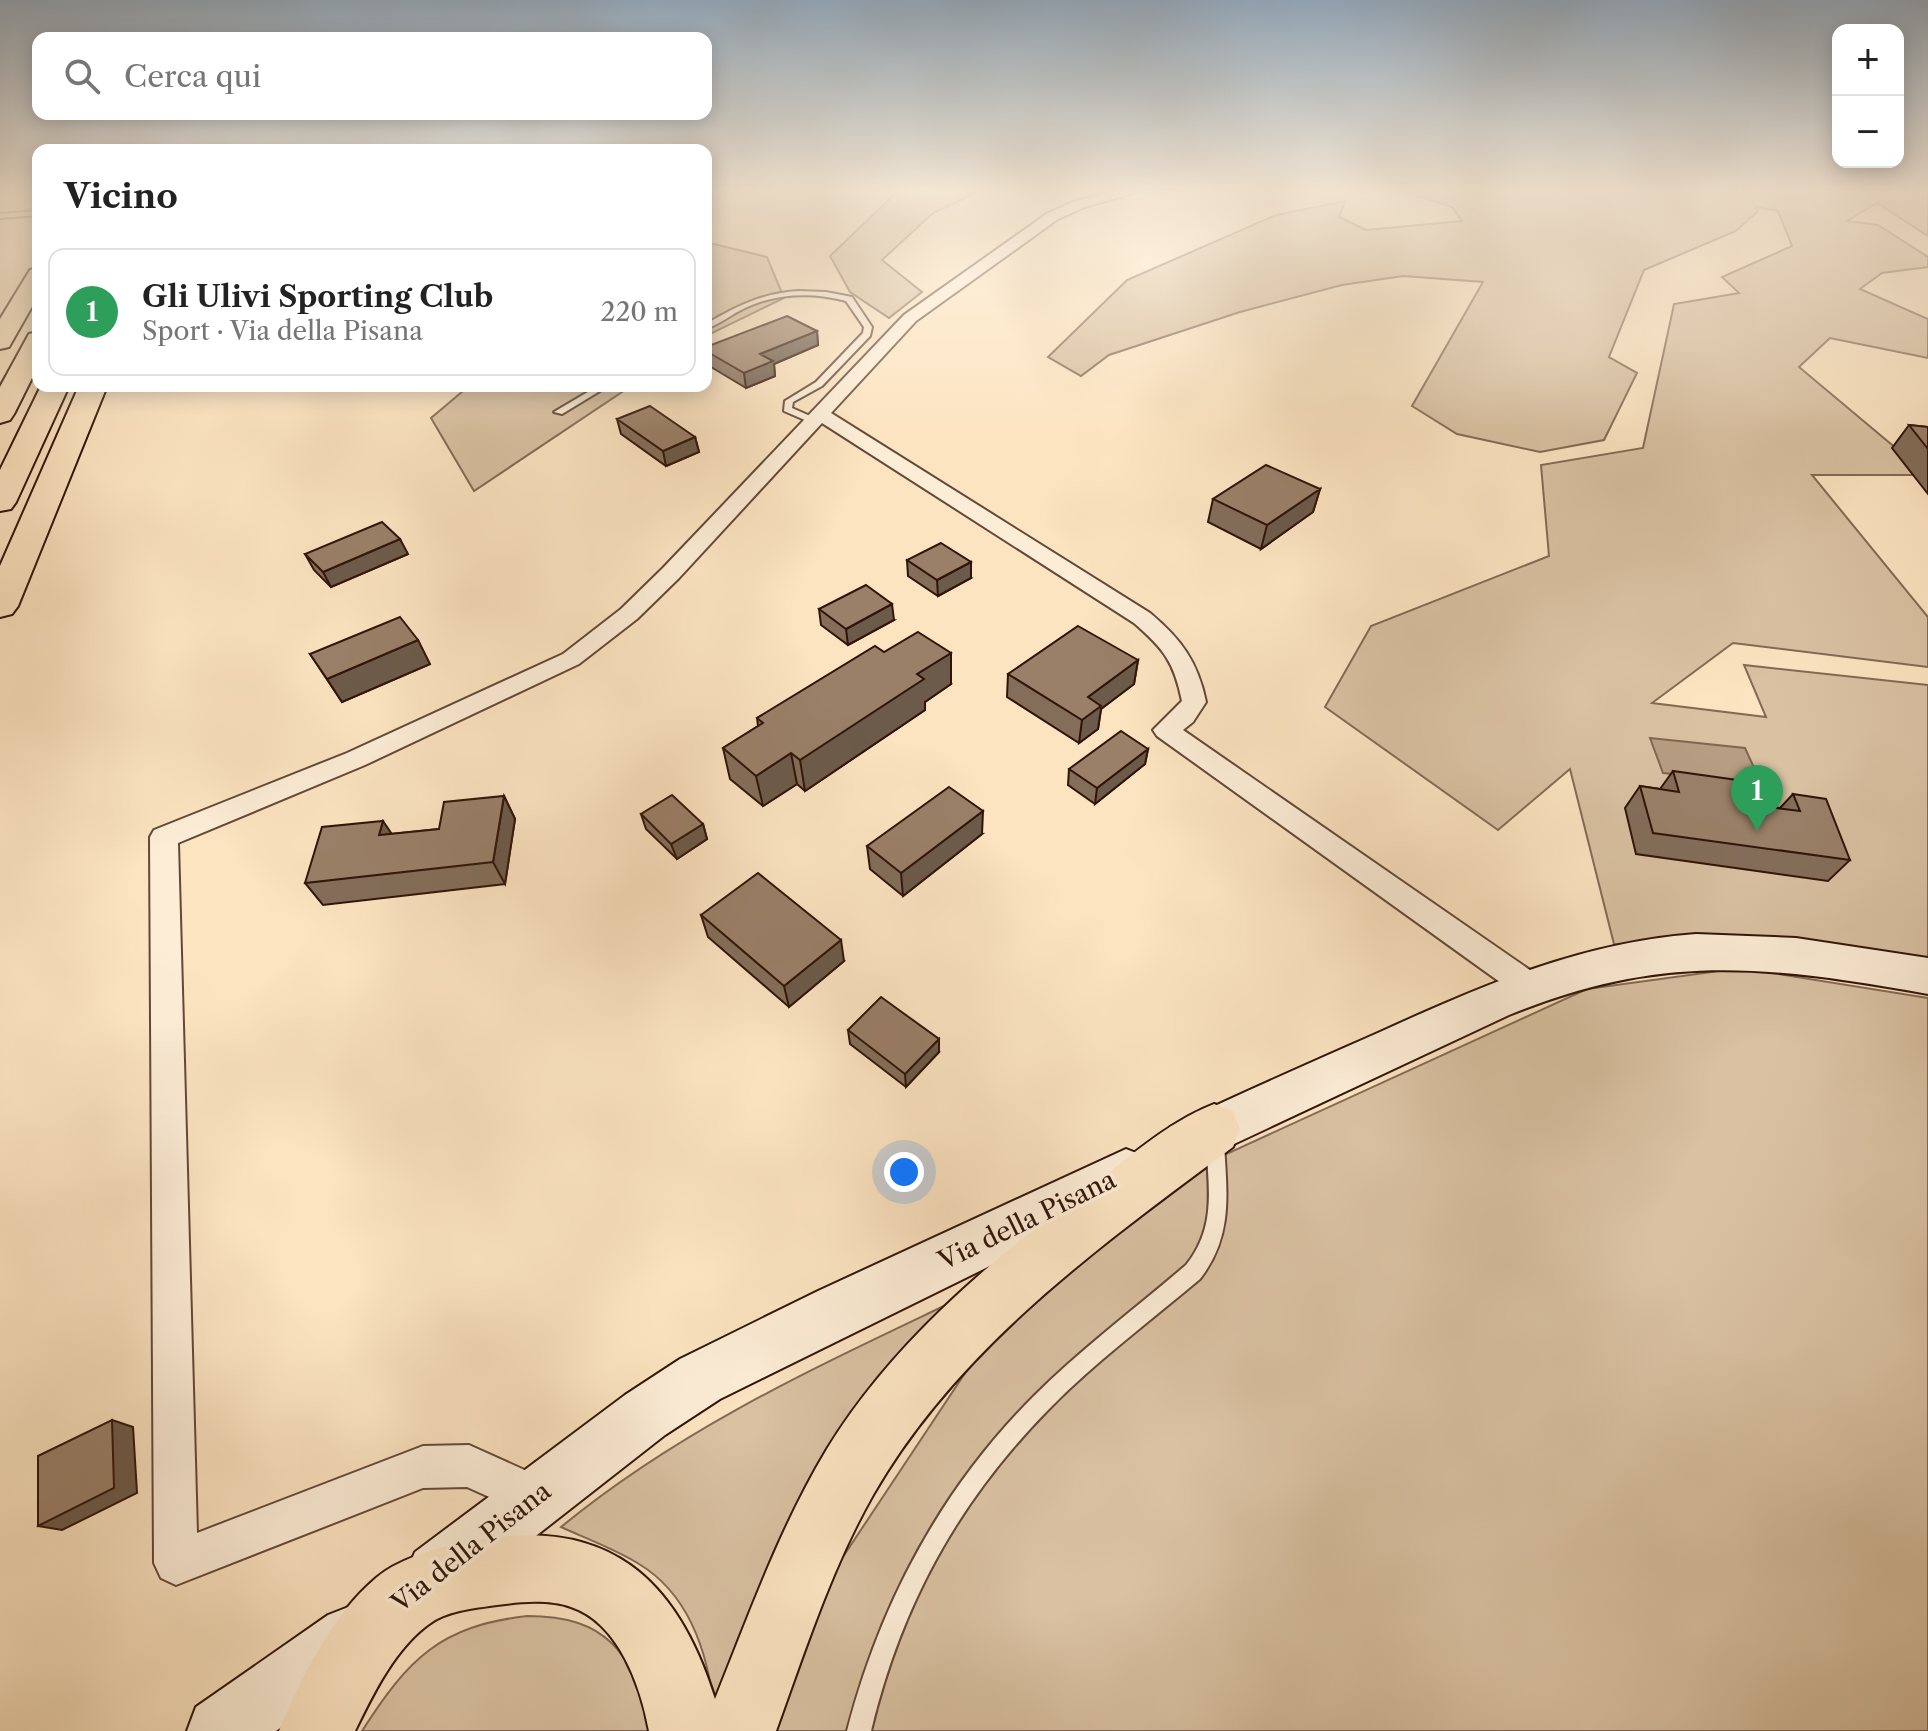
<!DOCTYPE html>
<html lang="it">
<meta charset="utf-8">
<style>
body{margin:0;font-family:"Libre Caslon Text",serif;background:#f6f6f6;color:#222}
.controls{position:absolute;right:24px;top:24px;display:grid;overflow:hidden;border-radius:16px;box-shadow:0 4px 20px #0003}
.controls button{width:72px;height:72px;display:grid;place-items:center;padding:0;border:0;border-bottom:2px solid #e0e0e0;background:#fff;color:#222;font:40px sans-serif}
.you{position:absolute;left:904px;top:1172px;width:28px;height:28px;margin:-20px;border:6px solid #fff;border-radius:50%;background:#1a73e8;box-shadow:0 0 0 12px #1a73e833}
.badge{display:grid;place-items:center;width:52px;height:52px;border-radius:50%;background:#0b8043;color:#fff;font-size:26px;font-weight:700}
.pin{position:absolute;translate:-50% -66px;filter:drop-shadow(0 2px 4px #0008)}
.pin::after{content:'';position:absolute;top:42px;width:28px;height:24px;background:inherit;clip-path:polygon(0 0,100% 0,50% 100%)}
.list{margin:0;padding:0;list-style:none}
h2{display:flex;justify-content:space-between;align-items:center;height:104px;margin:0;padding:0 32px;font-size:34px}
h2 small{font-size:26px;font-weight:400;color:#767676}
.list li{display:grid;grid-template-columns:52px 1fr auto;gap:24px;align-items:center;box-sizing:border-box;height:128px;margin:0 16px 16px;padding:0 16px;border:2px solid #e0e0e0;border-radius:16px}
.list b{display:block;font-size:30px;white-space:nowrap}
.list p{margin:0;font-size:26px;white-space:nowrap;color:#767676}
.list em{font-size:26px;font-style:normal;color:#767676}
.icon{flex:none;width:44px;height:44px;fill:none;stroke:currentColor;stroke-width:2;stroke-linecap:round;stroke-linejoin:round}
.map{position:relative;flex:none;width:1928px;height:1731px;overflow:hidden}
.search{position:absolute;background:#fff;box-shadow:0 4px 20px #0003;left:32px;top:32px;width:680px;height:88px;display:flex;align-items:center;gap:20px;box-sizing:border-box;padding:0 28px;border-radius:16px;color:#767676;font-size:30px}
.panel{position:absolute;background:#fff;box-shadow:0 4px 20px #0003;left:32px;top:144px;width:680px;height:248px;border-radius:16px}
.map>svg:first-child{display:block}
.green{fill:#d9c1a2;stroke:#846a56;stroke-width:2}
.water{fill:#b79d82;stroke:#816652;stroke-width:2}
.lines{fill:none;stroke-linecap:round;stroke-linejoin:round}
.service-casing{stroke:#634837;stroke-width:4}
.minor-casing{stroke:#634837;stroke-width:4}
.secondary-casing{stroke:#301409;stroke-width:4}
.motorway-casing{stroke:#301409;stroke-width:4}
.service{fill:#fdedd7;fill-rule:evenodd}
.minor{fill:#fdedd7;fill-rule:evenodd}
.secondary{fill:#fdedd7;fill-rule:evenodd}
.motorway{fill:#fce4c1;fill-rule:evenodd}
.wall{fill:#846e5a;stroke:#301409;stroke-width:2}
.shaded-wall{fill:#6c5a4a;stroke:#301409;stroke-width:2}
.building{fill:#9a8069;stroke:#301409;stroke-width:2}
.labels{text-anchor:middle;stroke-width:7;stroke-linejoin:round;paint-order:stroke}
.near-street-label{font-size:26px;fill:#301409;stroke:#fdedd7}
</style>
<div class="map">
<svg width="1928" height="1731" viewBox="0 0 1928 1731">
<rect width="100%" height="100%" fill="#fce4c1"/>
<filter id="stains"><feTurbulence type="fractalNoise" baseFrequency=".0025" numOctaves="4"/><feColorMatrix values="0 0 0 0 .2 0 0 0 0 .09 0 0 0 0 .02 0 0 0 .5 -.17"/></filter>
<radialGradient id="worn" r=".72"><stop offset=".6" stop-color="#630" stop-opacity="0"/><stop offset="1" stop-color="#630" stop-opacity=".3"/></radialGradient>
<!-- green -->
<path class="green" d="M897,192H978L933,213L882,260L922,292L889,318L850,292L830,256Z
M1406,192H1928V236L1877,203L1847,221L1878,225L1928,257V267L1882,273L1860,289L1928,319V358L1830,338L1799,367L1928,475H1812L1928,617V667L1733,643L1652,703L1766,717L1744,665L1928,685V989L1614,944L1570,769L1498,830L1325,707L1371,626L1549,556L1541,465L1643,448L1674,304L1739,293L1722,277L1792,246L1778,211L1755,207L1758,211L1736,231L1644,270L1609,357L1637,373L1604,440L1540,452L1457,434L1412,406L1483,282L1403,276L1342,285L1240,312L1109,355L1081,376L1048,357L1127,280L1276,215L1345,201L1339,217L1366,230L1462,221L1452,207Z
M706,244H714L767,257L784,298L706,336Z
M469,386H631L474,491L431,418Z
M1741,968L1928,998V1731H774L821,1590L997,1325L1211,1161L1587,989Z
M946,1305L871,1395L715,1718C710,1661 692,1596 639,1564C615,1549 587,1539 561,1527C679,1430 810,1370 946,1305Z
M527,1616C617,1616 629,1661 660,1731H362C408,1659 440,1626 527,1616Z"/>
<!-- water -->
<path class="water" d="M1650,738L1745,748L1761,783L1663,773Z"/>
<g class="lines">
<defs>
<path id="service" d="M38,211V215L0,218V214Z
M799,291L826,292L852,297L872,327L870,336L822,386L793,402L792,408L817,419V423L814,424L784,411L785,401L816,382L863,333L864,327L846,301C813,292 776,293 745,308C732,314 720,324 706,329V324C736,306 763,293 799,291Z
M598,386H608L562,414L554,412Z
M1215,1136L1221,1138L1224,1144C1227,1195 1233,1236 1200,1279C1149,1322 1095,1362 1048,1410C957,1503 901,1606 871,1731H847C880,1604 941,1489 1034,1396C1081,1349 1136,1308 1186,1265C1216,1228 1209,1189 1206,1144L1209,1138Z"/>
<path id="minor" d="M1113,192H1137L1085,207L1058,219L916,321L831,413L1150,613C1181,639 1198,662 1206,702L1193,722L1183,730L1540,977L1544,986L1540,995L1529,999L1518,995L1157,736L1153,730L1182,701C1174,662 1164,649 1134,623L822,423L679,578L637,619L579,664L365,765L178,843L197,1533L423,1446L469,1445L551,1482L557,1497L551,1512L536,1518L467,1487L423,1488L176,1585L161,1578L154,1563L150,837L154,830L347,753L563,654L621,609L663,568L904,315L1048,213L1075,201Z"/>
<path id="secondary" d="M1696,934L1796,938L1928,958V994C1768,966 1663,952 1509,1015L1187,1166L1170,1159L1163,1143L1170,1127C1239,1094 1310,1063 1380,1032C1483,985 1583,942 1696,934Z
M1126,1149L1144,1156L1151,1173L1144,1190L720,1399L665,1435L459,1596L437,1605L415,1596L406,1574L415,1552L625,1395L680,1359L818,1291Z
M351,1606L374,1615L383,1638L374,1661L276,1731H187L196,1707L328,1615Z"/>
<path id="motorway" d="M38,268V296L9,347L0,349V319L30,270Z
M38,332V366L14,414L10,420L0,423V387L29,334Z
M41,386H69L16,502L11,509L0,511V470Z
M79,386H107L18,606L12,614L0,617V566Z
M1214,1104L1233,1111L1240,1129L1233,1147C1100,1246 957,1348 873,1495C831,1569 805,1651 776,1731H649C641,1687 619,1623 571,1607C548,1599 520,1602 497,1605C477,1608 450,1610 432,1622C396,1646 373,1694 355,1731H279C301,1678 331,1616 376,1578C402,1556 444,1546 477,1540C608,1517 677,1578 715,1699C749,1615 780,1527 827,1449C891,1345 986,1264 1083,1192C1124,1162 1167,1122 1214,1104Z"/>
</defs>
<!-- service casing -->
<use href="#service" class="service-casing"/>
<!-- minor casing -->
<use href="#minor" class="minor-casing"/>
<!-- secondary casing -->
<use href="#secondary" class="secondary-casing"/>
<!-- motorway casing -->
<use href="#motorway" class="motorway-casing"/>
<!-- service -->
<use href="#service" class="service"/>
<!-- minor -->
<use href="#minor" class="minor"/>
<!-- secondary -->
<use href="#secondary" class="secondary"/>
<!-- motorway -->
<use href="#motorway" class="motorway"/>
</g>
<!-- wall -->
<path class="wall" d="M817,331L818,345L774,364L775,376L746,388L706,364V347Z
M617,419L695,437L699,452L666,466L621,434Z
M1909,425L1928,427V494L1892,448Z
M1320,489L1313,512L1261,549L1208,522L1213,499Z
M305,554H408L331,587L314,570Z
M907,560L971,578L938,596L908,576Z
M819,609L894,620L848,645L821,625Z
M884,652L951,684L925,702V710L805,791L797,784L763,806L730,779L723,748L758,726L757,718Z
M310,654L430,664L342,702Z
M1138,660L1134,684L1101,709L1098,729L1079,743L1007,697L1008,674Z
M1148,749L1145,764L1095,804L1068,785L1069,769Z
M1673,771L1745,804L1780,808L1793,794L1850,860L1828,881L1636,854L1625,808L1640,786L1660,789Z
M504,796L515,819L505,884L323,905L305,883L392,834L439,829Z
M641,814L703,824L707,839L677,859L646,829Z
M982,834L903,896L870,869L867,846Z
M701,915L844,961L789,1007L708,937Z
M848,1030L939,1052L906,1087L850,1044Z"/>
<!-- shaded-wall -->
<path class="shaded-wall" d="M817,331L818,345L774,364L775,376L746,388L744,373L760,354Z
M695,437L699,452L666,466L663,451Z
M1320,489L1313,512L1261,549L1267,525Z
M400,539L408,554L331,587L323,572Z
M971,562V578L938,596L937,580Z
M892,604L894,620L848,645L846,629Z
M418,640L430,664L342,702L327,679Z
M951,653V684L925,702V710L805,791L800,760L917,674Z
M1138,660L1134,684L1101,709L1098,729L1079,743L1082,720L1088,697Z
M1148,749L1145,764L1095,804L1097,788Z
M791,753L797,784L763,806L756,776Z
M504,796L515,819L505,884L493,862Z
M983,811L982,834L903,896L901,873Z
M383,821L398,843L379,835Z
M703,824L707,839L677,859L671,844Z
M841,940L844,961L789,1007L784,986Z
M939,1039V1052L906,1087L905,1074Z
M112,1420L133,1427L137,1493L62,1530L38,1526Z"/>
<!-- building -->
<path class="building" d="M787,316L817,331L760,354L773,361L744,373L706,351V347Z
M650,406L695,437L663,451L617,419Z
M1909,425L1928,427V449Z
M1266,465L1320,489L1267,525L1213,499Z
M382,522L400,539L323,572L305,554Z
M941,543L971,562L937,580L907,560Z
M866,585L892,604L846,629L819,609Z
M400,617L418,640L327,679L310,654Z
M1078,626L1138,660L1088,697L1101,706L1082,720L1008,674Z
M918,632L951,653L917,674L924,679L800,760L791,753L756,776L723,748L763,723L757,718L875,646L884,652Z
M1121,731L1148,749L1097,788L1069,769Z
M1673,771L1737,780L1745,804L1800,811L1793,794L1826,799L1850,860L1653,833L1640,786L1679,792Z
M949,787L983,811L901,873L867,846Z
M672,795L703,824L671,844L641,814Z
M504,796L493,862L305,883L322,827L383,821L379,835L439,829L444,802Z
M758,873L841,940L784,986L701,915Z
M881,997L939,1039L905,1074L848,1030Z
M112,1420L114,1488L38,1526V1456Z"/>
<!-- sky -->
<linearGradient id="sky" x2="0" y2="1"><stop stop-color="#94abbf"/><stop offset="0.44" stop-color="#fef3e3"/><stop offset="1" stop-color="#fef3e3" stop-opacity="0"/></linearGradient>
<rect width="1928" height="434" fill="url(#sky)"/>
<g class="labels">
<!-- near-street labels -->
<g class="near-street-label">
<text transform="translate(1027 1220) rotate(-26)" y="9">Via della Pisana</text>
<text transform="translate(471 1547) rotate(-38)" y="9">Via della Pisana</text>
</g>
</g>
<rect width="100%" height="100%" filter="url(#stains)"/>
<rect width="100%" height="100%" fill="url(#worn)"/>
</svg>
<div class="controls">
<button>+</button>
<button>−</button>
</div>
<div class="you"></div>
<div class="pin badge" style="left:1757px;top:831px;background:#2e9e5b">1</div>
<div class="search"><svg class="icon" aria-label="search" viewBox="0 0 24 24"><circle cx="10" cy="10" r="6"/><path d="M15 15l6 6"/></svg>Cerca qui</div>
<section class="panel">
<h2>Vicino<small></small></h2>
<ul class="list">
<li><span class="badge" style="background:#2e9e5b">1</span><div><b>Gli Ulivi Sporting Club</b><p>Sport · Via della Pisana</p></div><em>220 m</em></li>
</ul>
</section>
</div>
